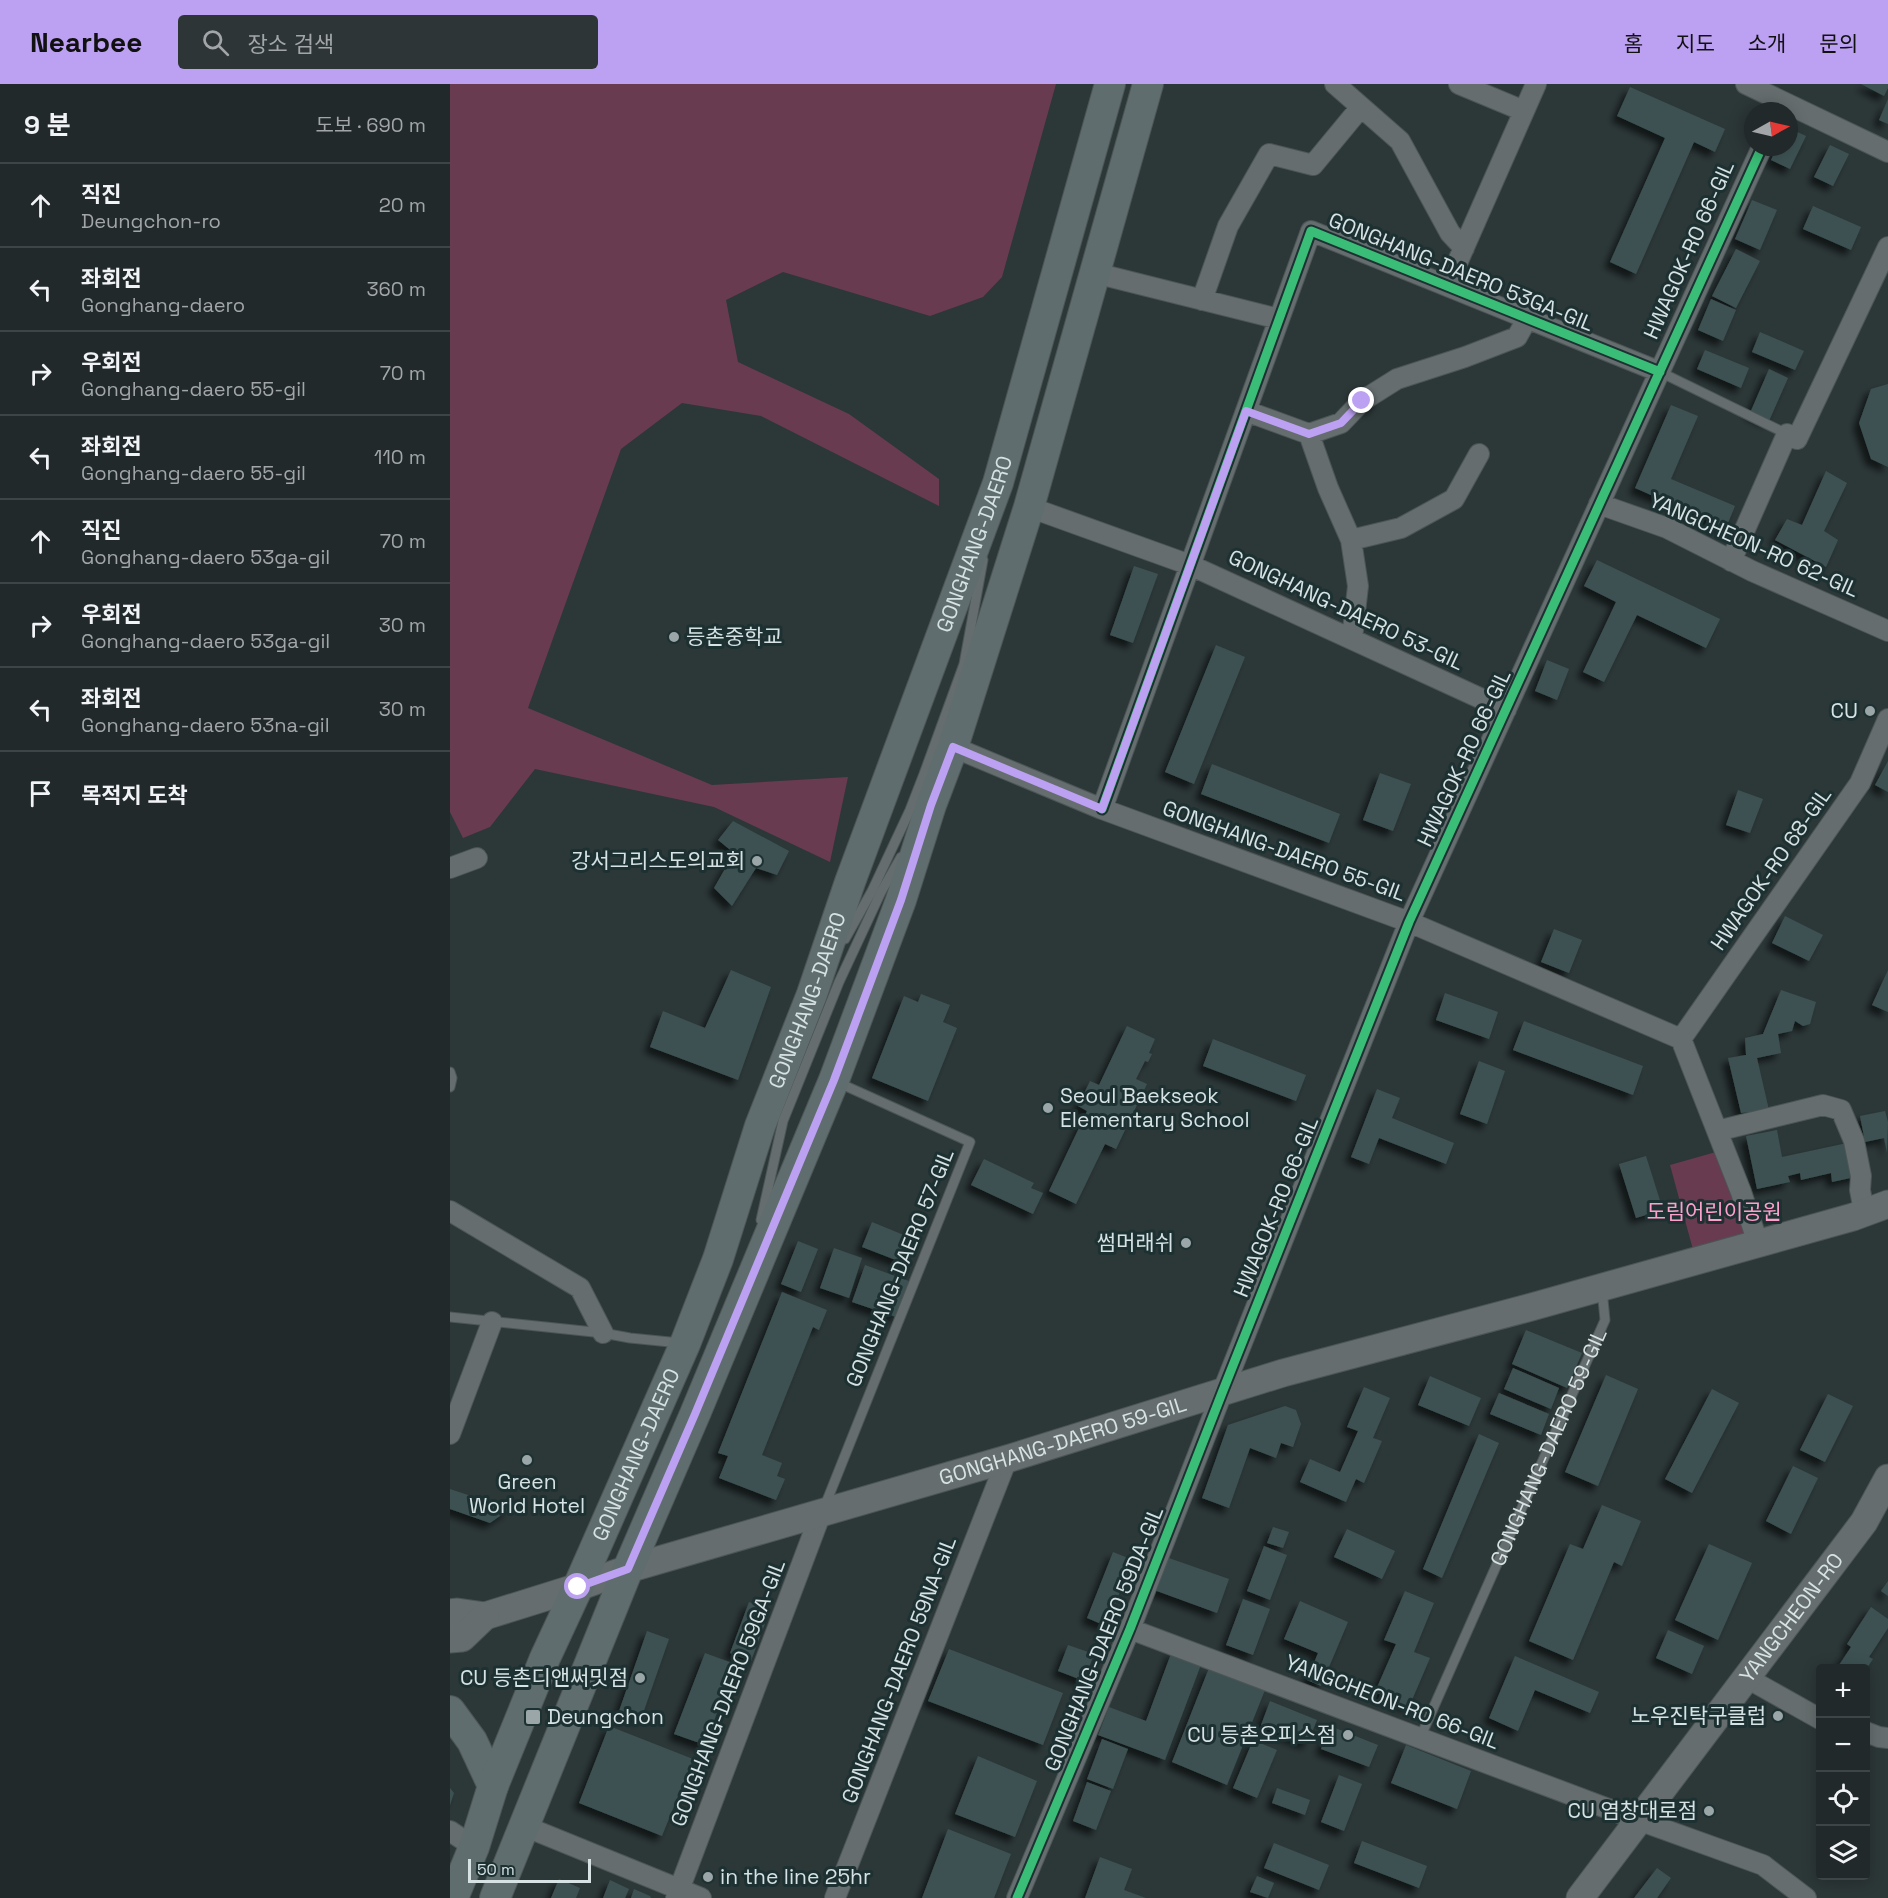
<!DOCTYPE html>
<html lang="ko">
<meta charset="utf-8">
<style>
body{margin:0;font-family:"Space Grotesk","Noto Sans KR",sans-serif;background:#2d3536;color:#f1f3f6}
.controls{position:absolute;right:18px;bottom:18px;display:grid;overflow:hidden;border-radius:6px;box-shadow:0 3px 15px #0003}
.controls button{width:54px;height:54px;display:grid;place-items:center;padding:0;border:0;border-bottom:2px solid #3e4547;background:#21292a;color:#f1f3f6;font:30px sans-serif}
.compass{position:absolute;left:1294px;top:18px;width:54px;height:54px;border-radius:50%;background:#21292a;box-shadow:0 3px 15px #0003;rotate:82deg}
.scale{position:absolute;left:18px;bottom:15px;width:123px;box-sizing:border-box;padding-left:6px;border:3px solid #d6e2e3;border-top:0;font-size:16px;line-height:21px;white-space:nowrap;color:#d6e2e3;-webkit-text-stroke:4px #1d3133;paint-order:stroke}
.stop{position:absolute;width:18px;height:18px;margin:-14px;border:4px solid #bca0f2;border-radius:50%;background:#fff}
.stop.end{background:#bca0f2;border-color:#fff;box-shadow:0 2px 6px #0008}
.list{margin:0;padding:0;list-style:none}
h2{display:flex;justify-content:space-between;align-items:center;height:78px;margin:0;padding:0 24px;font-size:26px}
h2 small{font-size:20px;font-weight:400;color:#a2a6a8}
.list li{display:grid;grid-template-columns:39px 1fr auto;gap:18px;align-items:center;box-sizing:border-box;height:84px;padding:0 24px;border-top:2px solid #3e4547}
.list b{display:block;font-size:22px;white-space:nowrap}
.list p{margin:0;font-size:20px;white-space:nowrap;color:#a2a6a8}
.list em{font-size:20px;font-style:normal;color:#a2a6a8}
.icon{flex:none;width:33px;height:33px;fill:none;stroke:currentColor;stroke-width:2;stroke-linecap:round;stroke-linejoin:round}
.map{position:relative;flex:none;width:1438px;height:1814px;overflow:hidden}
header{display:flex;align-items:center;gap:36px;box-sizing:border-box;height:84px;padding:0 30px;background:#bca0f2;color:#111}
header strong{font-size:28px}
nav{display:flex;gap:33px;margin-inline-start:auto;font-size:21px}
.search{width:420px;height:54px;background:#2d3536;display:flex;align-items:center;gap:15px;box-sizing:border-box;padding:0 21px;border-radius:6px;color:#a2a6a8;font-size:22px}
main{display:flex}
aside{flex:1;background:#21292a}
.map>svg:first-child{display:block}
.green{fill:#683b51}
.building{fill:#3c5153;filter:url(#shadow)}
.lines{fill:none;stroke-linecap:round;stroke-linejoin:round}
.service-casing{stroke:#4c5556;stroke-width:11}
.minor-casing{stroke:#4c5556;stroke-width:22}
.secondary-casing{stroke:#4c5556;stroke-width:29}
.primary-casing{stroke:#4c5556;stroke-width:32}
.service{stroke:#656d6e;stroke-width:9}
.minor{stroke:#656d6e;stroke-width:20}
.secondary{stroke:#656d6e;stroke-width:27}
.primary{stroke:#5f6d6e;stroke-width:30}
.cycleway-casing{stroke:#1d3133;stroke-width:13}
.cycleway{stroke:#3abd76;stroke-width:9}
.route{stroke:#bca0f2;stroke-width:8}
.poi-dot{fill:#9aa6a7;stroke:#1d3133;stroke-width:2}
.labels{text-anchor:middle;stroke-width:6;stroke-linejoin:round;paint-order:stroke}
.street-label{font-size:21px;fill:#d6e2e3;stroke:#1d3133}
.poi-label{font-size:21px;fill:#d6e2e3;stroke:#1d3133;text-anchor:end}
.park-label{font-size:21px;fill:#ffa0cc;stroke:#1d3133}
</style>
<header>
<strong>Nearbee</strong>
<div class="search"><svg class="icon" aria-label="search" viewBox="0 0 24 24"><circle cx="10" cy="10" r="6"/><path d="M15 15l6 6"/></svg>장소 검색</div>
<nav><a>홈</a><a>지도</a><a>소개</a><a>문의</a></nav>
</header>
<main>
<aside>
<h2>9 분<small>도보 · 690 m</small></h2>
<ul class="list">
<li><svg class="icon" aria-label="ahead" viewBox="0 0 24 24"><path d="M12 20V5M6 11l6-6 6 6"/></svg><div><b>직진</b><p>Deungchon-ro</p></div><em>20 m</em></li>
<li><svg class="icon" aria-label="left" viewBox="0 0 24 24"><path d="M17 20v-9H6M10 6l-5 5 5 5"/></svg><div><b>좌회전</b><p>Gonghang-daero</p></div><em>360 m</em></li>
<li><svg class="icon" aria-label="right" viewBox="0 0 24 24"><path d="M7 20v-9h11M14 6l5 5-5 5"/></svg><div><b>우회전</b><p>Gonghang-daero 55-gil</p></div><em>70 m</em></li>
<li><svg class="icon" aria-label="left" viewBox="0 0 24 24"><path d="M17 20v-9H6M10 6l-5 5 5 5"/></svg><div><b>좌회전</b><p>Gonghang-daero 55-gil</p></div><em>110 m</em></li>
<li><svg class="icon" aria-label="ahead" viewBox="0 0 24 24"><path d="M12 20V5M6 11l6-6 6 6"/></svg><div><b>직진</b><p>Gonghang-daero 53ga-gil</p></div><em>70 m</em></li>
<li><svg class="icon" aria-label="right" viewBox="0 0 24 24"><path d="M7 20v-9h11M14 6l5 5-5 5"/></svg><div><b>우회전</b><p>Gonghang-daero 53ga-gil</p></div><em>30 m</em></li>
<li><svg class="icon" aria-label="left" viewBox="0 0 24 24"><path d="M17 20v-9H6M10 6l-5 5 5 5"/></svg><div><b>좌회전</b><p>Gonghang-daero 53na-gil</p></div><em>30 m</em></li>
<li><svg class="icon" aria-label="arrive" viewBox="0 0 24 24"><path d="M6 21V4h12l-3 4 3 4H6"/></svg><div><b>목적지 도착</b></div></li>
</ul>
</aside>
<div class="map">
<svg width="1438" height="1814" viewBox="0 0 1438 1814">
<defs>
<filter id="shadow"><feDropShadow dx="-5.5" dy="5.5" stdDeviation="3" flood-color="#0009"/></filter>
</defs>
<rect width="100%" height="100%" fill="#2c3738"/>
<!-- green -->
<path class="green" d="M0,0H606L552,193L533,213L480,232L333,188L276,216L288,278L399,330L489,395V422L311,332L232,319L171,365L78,624L262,701L398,693L380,778L264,723L85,685L40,743L13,754L0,728Z
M1273,1066L1305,1156L1245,1173L1220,1081Z"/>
<!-- building -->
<path class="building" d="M1411,0H1438V4L1434,12Z
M1180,3L1275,45L1265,68L1244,58L1186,190L1160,178L1215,54L1167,32Z
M1438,15V40L1429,36Z
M1339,44L1356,52L1340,85L1321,76L1327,63H1339Z
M1380,61L1399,70L1383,102L1364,93Z
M1302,116L1327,126L1310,166L1285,155Z
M1363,122L1411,143L1401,166L1353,145Z
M1286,165L1310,177L1286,224L1262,212Z
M1261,215L1286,226L1273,257L1248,246Z
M1310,248L1354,267L1345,286L1302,268Z
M1255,266L1299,284L1291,304L1247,285Z
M1319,285L1338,294L1319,337L1300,329Z
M1438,300V383L1421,375L1409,339L1421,305Z
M1221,321L1248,332L1221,395L1285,422L1276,444L1185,404Z
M1376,387L1397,399L1374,447L1388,456L1376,483L1325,456L1337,435L1352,441Z
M1147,476L1270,535L1256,564L1187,531L1154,598L1133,588L1166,518L1134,502Z
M684,482L708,490L683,559L660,551Z
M766,561L795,573L744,700L715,688Z
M1097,576L1119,585L1107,616L1085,607Z
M1438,677V708L1425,701Z
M762,680L890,730L879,759L751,710Z
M930,689L961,700L943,747L913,736Z
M1288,706L1313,715L1300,749L1276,741Z
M283,737L339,767L327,791L306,784L282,822L264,804L284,769L268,756Z
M1335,832L1373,851L1359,877L1322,859Z
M1104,845L1132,856L1119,889L1091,878Z
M281,886L321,903L288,996L200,963L213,927L255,944Z
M1438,886V928L1422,921Z
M1331,906L1366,918L1360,940L1353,942L1345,937L1342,947L1328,950L1331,969L1307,974L1319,1026L1291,1029L1278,974L1296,971L1295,954L1313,950Z
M995,909L1048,928L1039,955L986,936Z
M471,910L500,921L493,938L507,944L478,1017L422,994L454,912L468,918Z
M1074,937L1193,982L1183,1011L1063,966Z
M677,942L705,955L699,969L702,970L698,978L695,977L686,995L697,1000L666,1065L655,1060L626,1120L599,1107L637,1027L628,1022L640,997L649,1001Z
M763,955L856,991L846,1017L753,982Z
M1029,977L1055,987L1037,1040L1010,1030Z
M927,1005L950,1014L942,1034L1004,1059L996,1080L929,1054L919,1080L901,1073Z
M1435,1027L1438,1038L1437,1069L1434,1054L1415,1058L1410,1032Z
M1327,1046L1332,1073L1402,1058L1410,1092L1382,1098L1381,1089L1351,1096L1350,1089L1338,1092L1340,1098L1307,1105L1296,1052Z
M1196,1072L1213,1126L1186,1134L1169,1080Z
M534,1075L584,1099L581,1104L593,1109L583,1130L521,1101Z
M422,1138L466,1156L456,1180L412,1163Z
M348,1157L368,1165L351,1208L331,1200Z
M384,1164L412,1174L399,1214L370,1204Z
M415,1181L459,1197L446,1233L402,1218Z
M332,1208L377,1226L369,1246L363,1243L312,1371L332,1379L327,1392L335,1395L326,1416L269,1394L278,1372L268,1369Z
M1076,1246L1132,1269L1117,1304L1062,1280Z
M1063,1284L1109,1304L1101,1325L1054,1305Z
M1156,1291L1188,1305L1148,1402L1115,1388Z
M980,1292L1031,1314L1019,1342L968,1321Z
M914,1303L940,1314L923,1354L932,1357L914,1399L906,1395L896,1418L850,1398L860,1375L890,1388L908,1347L897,1343Z
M1262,1305L1289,1319L1242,1409L1215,1395Z
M1049,1309L1099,1330L1091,1351L1040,1330Z
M1378,1310L1403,1322L1375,1378L1350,1366Z
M835,1322L846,1326L851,1340L843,1363L831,1359L826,1374L800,1364L779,1424L752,1414L778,1341Z
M1029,1350L1049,1359L992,1494L973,1485Z
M1343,1382L1368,1394L1341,1450L1316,1437Z
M0,1405L60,1425L40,1439L0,1425Z
M1152,1421L1191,1437L1172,1482L1164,1478L1123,1576L1079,1557L1120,1460L1133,1465Z
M823,1443L839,1448L833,1464L817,1459Z
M897,1445L945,1467L932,1495L884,1473Z
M1259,1460L1302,1479L1268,1556L1225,1536Z
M814,1462L837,1471L820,1516L797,1507Z
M663,1468L683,1476L656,1542L637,1534Z
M716,1473L779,1495L767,1529L704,1506Z
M1438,1497V1512L1431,1507Z
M955,1507L984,1519L964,1568L980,1574L959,1623L925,1608L946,1560L934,1556Z
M793,1515L820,1525L803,1571L776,1561Z
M850,1517L898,1538L871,1602L857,1596L868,1569L834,1555Z
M299,1518L320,1526L301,1577L280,1569Z
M1421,1523L1438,1535V1544L1419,1573L1423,1575L1417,1584H1387L1401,1563L1397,1560Z
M1218,1546L1254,1562L1242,1590L1206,1574Z
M197,1547L219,1555L191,1635L169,1627Z
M618,1561L644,1570L634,1597L608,1587Z
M499,1565L613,1609L593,1661L478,1617Z
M722,1567L752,1578L715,1676L648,1651L659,1623L696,1637Z
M255,1569L285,1580L255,1661L224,1650Z
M1065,1572L1149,1608L1140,1629L1085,1606L1068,1647L1039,1634Z
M759,1584L815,1606L777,1701L722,1678Z
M820,1617L867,1636L857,1660L811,1641Z
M159,1642L243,1675L212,1752L129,1719Z
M880,1642L928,1661L919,1683L871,1665Z
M652,1655L678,1665L663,1705L637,1695Z
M803,1656L827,1666L807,1714L783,1704Z
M956,1661L1021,1687L1007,1725L941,1699Z
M528,1672L587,1697L565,1753L505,1730Z
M889,1691L912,1700L894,1747L871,1738Z
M637,1698L661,1707L646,1746L623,1737Z
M0,1704L4,1709L0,1721Z
M827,1704L860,1716L855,1731L822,1719Z
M498,1745L561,1770L544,1814H472Z
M912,1757L977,1782L969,1804L904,1779Z
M824,1759L879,1781L869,1806L814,1784Z
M650,1773L682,1785L674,1806L696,1814H635Z
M1207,1784L1221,1794L1207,1814H1184Z
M807,1792L824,1799L818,1814L800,1808Z
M109,1795L130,1804L126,1814H101Z
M160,1796L179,1805L175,1814H153Z
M184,1805L200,1812L201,1814H181Z"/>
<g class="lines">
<defs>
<g id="service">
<path d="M1210,288L1337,350"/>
<path d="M395,855L422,807L460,726L474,690L514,580L533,476"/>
<path d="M0,988L2,994L0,1003"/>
<path d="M311,1136L333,1037L389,898L431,808L451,773"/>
<path d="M0,1233L153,1249L180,1254L230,1259"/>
<path d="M374,1424L520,1058L389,999"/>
<path id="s1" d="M970,1654L1155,1236L1152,1205"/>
</g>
<path id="minor" d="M885,0L950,57L1000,149L1014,164
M1009,0L1074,27
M1296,0L1438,68
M645,189L829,235
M997,202L1086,0
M752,216L778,142L819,70L863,81L911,23
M796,327L859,350
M1149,420L1217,444L1302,487L1438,547
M579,423L740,481L1056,626
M901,456L951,444L1004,415L1029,370
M1281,477L1337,350L1347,355L1438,163
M902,555L908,502L901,456L878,404L859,350L891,339L912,317L947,295L1015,273L1067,253L1077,235
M503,663L652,725L959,838L1231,955
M652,725L861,147L1210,288
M0,784L27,774
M1231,955L1410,699L1438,635
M1231,955L1291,1108L1308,1159
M1267,1047L1373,1021L1391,1026L1404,1057L1411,1092L1410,1106L1414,1127
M0,1127L130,1204L153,1249
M0,1350L42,1238
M680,1545L1188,1736L1313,1781L1356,1814
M1297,1594L1370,1635
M1416,1648L1429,1653L1438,1654
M74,1742L251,1814
M0,1747L24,1763
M226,1814L371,1429
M385,1814L557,1375
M567,1814L680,1545L772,1309L959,838L1312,63"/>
<g id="secondary">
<path id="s2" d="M0,1529L7,1528L35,1532L128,1503L178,1485L557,1375L833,1289L1085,1222L1403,1133L1438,1120"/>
<path d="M0,1555L12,1554L35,1532"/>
<path id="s3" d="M1130,1814L1414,1438L1438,1394"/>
</g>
<g id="primary">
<path d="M0,1627L22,1657L43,1702"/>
<path id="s4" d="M3,1814L24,1763L43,1702L95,1574L128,1503L235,1260L268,1175L310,1042L362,910L400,798L548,399L660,0"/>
<path d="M45,1814L178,1485L245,1330L384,996L451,816L481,721L503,663L579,423L698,0"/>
</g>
</defs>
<!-- service casing -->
<use href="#service" class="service-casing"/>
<!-- minor casing -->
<use href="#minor" class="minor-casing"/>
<!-- secondary casing -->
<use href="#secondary" class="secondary-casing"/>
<!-- primary casing -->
<use href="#primary" class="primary-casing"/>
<!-- service -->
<use href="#service" class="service"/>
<!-- minor -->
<use href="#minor" class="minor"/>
<!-- secondary -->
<use href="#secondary" class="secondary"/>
<!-- primary -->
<use href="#primary" class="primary"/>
<defs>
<path id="cycleway" d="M652,725L861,147L1210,288
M567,1814L680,1545L772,1309L959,838L1312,63"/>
</defs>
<!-- cycleway casing -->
<use href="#cycleway" class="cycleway-casing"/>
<!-- cycleway -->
<use href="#cycleway" class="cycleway"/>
</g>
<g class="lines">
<!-- route -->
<path class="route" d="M128,1503L178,1485L245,1330L384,996L451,816L481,721L503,663L652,725L796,327L859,350L891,339L912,317"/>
</g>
<!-- markers -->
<g class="poi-dot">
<circle cx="224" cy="553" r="6"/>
<circle cx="1420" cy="627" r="6"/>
<circle cx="307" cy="777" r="6"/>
<circle cx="598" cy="1024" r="6"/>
<circle cx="736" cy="1159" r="6"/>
<circle cx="77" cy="1376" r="6"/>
<circle cx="190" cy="1594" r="6"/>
<circle cx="1328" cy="1632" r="6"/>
<rect x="75" y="1625" width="16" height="16" rx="3"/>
<circle cx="898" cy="1651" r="6"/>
<circle cx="1259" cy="1727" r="6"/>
<circle cx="258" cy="1793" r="6"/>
</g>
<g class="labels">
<!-- street labels -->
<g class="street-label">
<text transform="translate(1239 166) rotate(-66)" y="7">HWAGOK-RO 66-GIL</text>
<text transform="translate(1011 188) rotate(22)" y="7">GONGHANG-DAERO 53GA-GIL</text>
<text dy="7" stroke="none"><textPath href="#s4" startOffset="1452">GONGHANG-DAERO</textPath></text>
<text transform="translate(1304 461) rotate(24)" y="7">YANGCHEON-RO 62-GIL</text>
<text transform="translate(896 526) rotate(25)" y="7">GONGHANG-DAERO 53-GIL</text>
<text transform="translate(1014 674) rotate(-65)" y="7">HWAGOK-RO 66-GIL</text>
<text transform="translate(834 767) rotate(20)" y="7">GONGHANG-DAERO 55-GIL</text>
<text transform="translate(1321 785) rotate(-55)" y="7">HWAGOK-RO 68-GIL</text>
<text dy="7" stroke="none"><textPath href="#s4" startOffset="966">GONGHANG-DAERO</textPath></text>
<text transform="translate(826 1123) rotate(-68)" y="7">HWAGOK-RO 66-GIL</text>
<text transform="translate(450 1184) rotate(-68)" y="7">GONGHANG-DAERO 57-GIL</text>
<text dy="7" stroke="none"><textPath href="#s2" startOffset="639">GONGHANG-DAERO 59-GIL</textPath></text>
<text dy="7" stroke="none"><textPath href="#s1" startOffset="318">GONGHANG-DAERO 59-GIL</textPath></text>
<text dy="7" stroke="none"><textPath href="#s4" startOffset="480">GONGHANG-DAERO</textPath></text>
<text dy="7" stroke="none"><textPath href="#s3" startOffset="351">YANGCHEON-RO</textPath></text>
<text transform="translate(654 1555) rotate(-68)" y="7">GONGHANG-DAERO 59DA-GIL</text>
<text transform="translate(449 1586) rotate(-69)" y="7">GONGHANG-DAERO 59NA-GIL</text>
<text transform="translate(278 1609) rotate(-69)" y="7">GONGHANG-DAERO 59GA-GIL</text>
<text transform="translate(942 1618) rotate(21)" y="7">YANGCHEON-RO 66-GIL</text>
</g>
<!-- poi labels -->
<g class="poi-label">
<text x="236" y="560" text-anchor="start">등촌중학교</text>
<text x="1408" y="634">CU</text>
<text x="295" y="784">강서그리스도의교회</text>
<text x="610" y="1019" text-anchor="start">Seoul Baekseok<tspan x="610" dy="24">Elementary School</tspan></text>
<text x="724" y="1166">썸머래쉬</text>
<text x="77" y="1405" text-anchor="middle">Green<tspan x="77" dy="24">World Hotel</tspan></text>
<text x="178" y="1601">CU 등촌디앤써밋점</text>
<text x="1316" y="1639">노우진탁구클럽</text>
<text x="97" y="1640" text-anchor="start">Deungchon</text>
<text x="886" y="1658">CU 등촌오피스점</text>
<text x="1247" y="1734">CU 염창대로점</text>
<text x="270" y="1800" text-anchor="start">in the line 25hr</text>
</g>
<!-- park labels -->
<g class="park-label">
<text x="1264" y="1135">도림어린이공원</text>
</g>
</g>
</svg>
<div class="controls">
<button>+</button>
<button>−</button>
<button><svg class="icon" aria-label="locate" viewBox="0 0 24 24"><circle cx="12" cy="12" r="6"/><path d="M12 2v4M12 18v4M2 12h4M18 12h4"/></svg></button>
<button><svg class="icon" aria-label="layers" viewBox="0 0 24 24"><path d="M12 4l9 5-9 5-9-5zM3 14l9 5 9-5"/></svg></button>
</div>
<svg class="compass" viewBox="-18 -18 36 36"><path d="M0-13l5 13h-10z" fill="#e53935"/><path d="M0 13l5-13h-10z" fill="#a2a6a8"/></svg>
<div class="scale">50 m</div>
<div class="stop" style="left:128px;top:1503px"></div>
<div class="stop end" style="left:912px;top:317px"></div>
</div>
</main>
